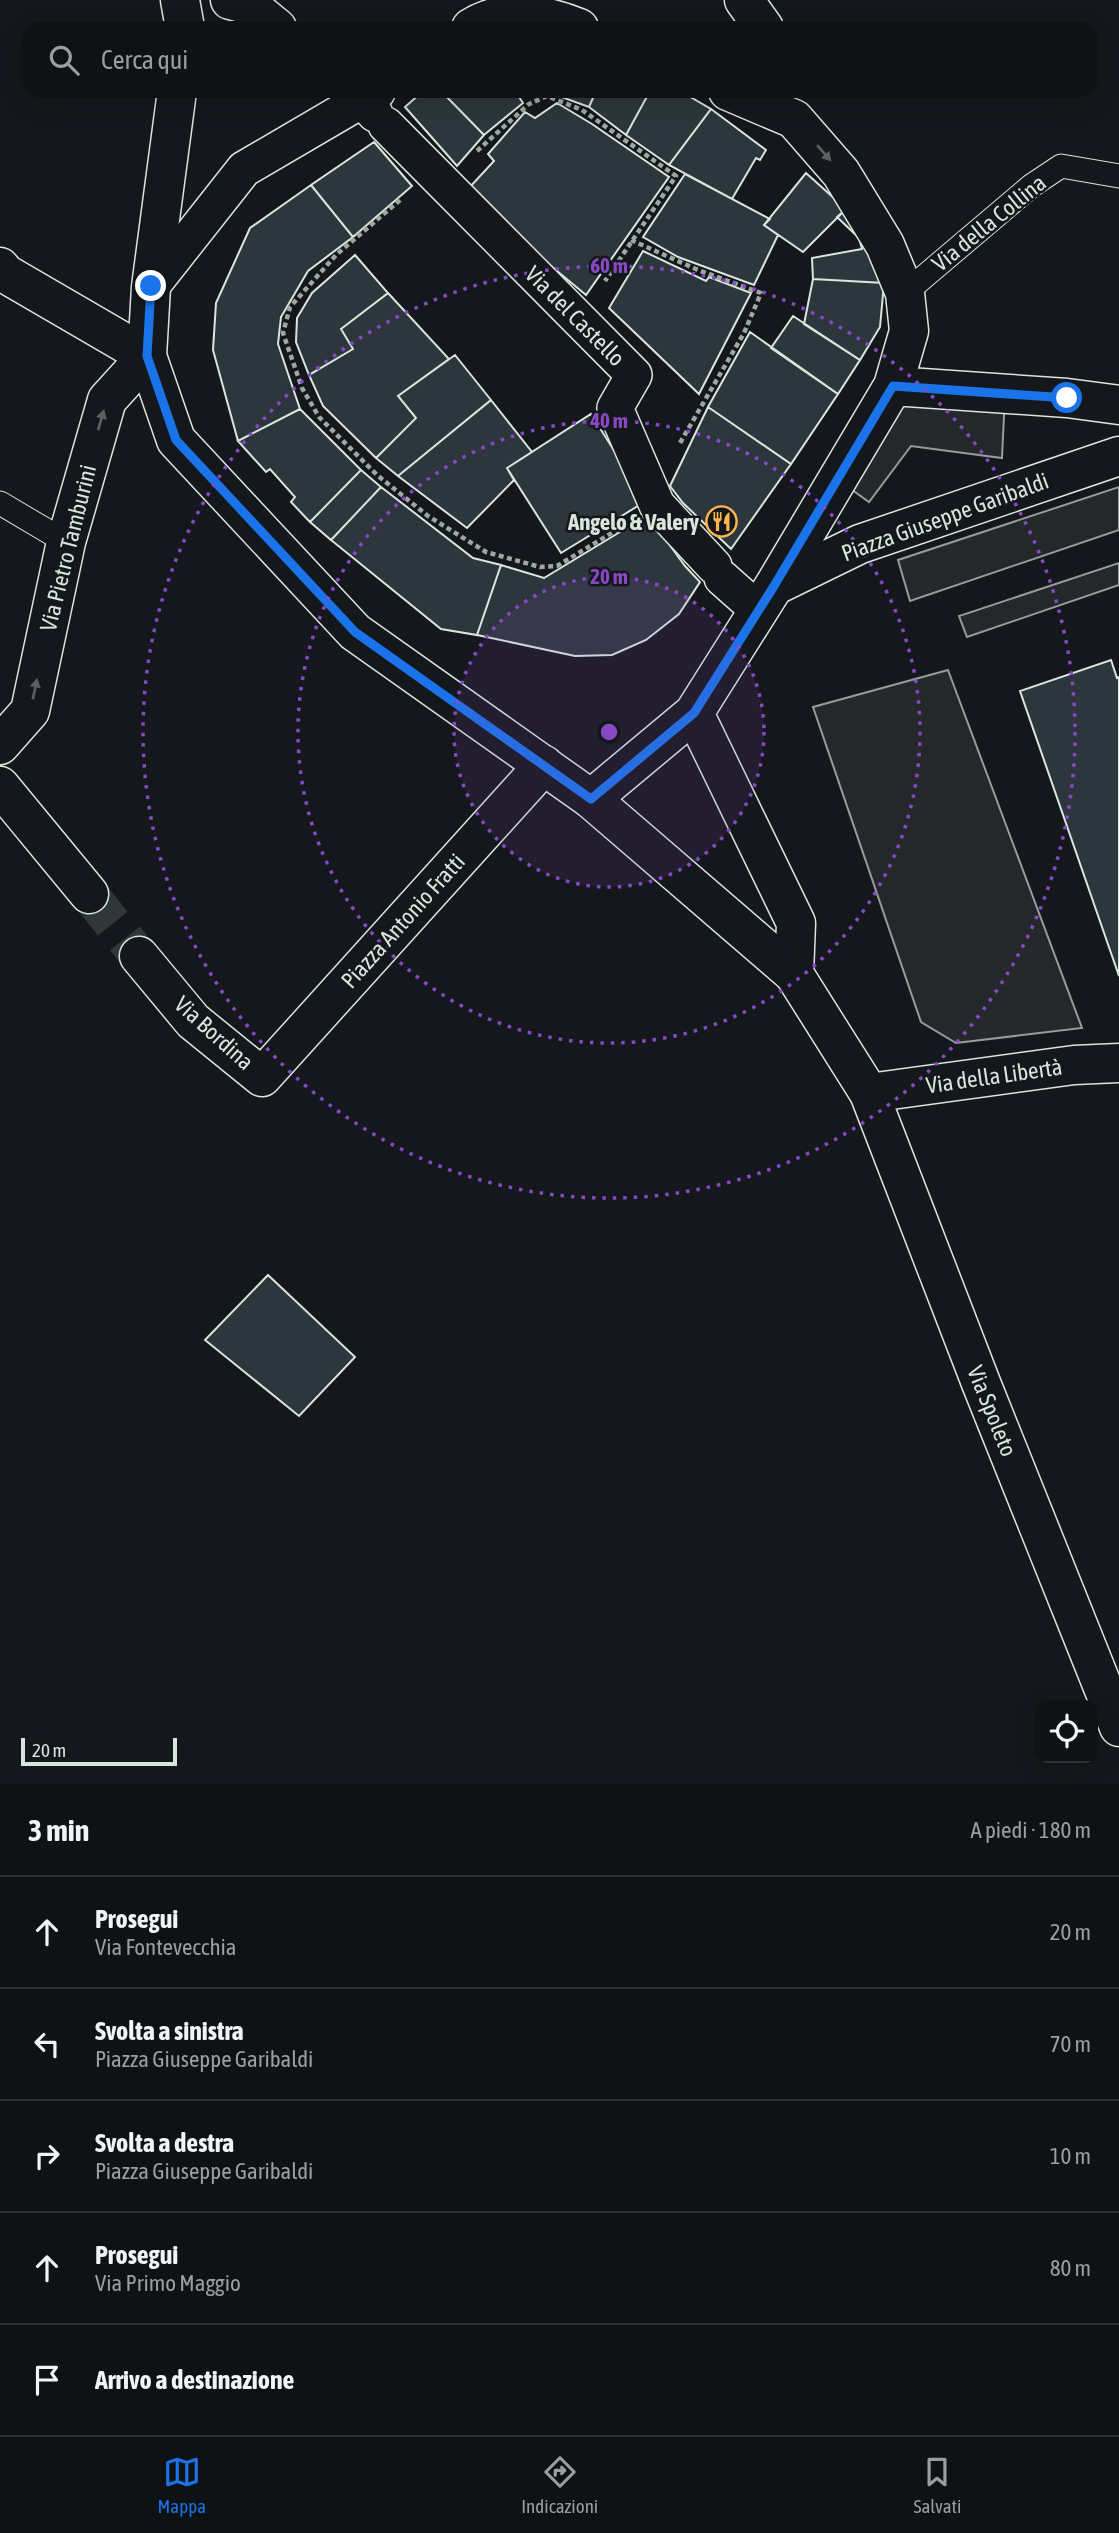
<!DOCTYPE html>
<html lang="it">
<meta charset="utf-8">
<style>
body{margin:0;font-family:"Asap Condensed",sans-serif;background:#181b1e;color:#f1f3f6}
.controls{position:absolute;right:21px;bottom:21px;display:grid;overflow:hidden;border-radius:14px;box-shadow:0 7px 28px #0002}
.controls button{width:63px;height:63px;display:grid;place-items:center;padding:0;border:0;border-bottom:2px solid #2f3234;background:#0f1215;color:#f1f3f6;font:35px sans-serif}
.scale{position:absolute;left:21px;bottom:18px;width:156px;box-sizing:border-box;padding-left:7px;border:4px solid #d8e6dc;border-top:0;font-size:19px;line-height:24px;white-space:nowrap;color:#d8e6dc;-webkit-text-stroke:5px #14181c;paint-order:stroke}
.stop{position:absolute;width:21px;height:21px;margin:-16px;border:5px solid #1a73e8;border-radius:50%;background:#fff}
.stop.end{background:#1a73e8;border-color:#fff;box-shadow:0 2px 7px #0008}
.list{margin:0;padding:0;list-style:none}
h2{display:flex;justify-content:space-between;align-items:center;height:91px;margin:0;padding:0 28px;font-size:30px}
h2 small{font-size:23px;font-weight:400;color:#9b9ea0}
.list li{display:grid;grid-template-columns:46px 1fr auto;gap:21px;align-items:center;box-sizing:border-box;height:112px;padding:0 28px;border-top:2px solid #2f3234}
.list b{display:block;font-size:26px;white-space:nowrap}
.list p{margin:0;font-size:23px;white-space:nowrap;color:#9b9ea0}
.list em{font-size:23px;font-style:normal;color:#9b9ea0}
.icon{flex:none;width:38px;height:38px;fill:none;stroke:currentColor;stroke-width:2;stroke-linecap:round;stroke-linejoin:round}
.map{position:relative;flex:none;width:1119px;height:1784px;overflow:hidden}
.search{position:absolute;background:#0f1215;box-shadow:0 7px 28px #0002;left:21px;right:21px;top:21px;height:77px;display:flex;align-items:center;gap:18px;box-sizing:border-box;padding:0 24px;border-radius:21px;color:#9b9ea0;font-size:26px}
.sheet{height:651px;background:#0f1215}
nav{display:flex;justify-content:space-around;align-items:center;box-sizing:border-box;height:98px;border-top:2px solid #2f3234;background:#0f1215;font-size:19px;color:#9b9ea0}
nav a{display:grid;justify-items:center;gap:4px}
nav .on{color:#1a73e8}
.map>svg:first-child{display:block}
.parking{fill:#24282b;stroke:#939e99;stroke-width:2}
.building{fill:#2c363c;stroke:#d8e6dc;stroke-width:2}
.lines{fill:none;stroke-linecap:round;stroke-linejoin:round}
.minor-tunnel{stroke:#313739;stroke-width:38;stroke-dasharray:38 19;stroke-linecap:butt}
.service-casing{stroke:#d8e6dc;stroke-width:25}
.pedestrian-casing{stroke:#d8e6dc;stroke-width:38}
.minor-casing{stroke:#d8e6dc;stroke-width:41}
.secondary-casing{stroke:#d8e6dc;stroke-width:41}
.path{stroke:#9da8a2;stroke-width:4.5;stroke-dasharray:5 3.5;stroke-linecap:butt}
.service{stroke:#14181c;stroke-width:23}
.pedestrian{stroke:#14181c;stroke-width:35}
.minor{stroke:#14181c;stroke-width:38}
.secondary{stroke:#14181c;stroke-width:38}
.oneway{fill:#59605f}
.route{stroke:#1a73e8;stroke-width:9}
.ring{fill:none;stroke:#8948c3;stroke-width:3.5;stroke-dasharray:3.5 7}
.labels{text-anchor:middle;stroke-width:5;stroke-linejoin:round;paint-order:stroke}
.street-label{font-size:23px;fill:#d8e6dc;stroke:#14181c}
.poi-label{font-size:23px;font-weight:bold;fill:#d8e6dc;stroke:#14181c;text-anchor:end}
.centre{fill:#8948c3;stroke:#14181c;stroke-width:3.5}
.ring-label{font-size:21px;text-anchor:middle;font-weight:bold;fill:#8948c3;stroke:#14181c;stroke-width:5;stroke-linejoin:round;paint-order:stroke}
</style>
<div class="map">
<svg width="1119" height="1784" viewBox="0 0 1119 1784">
<rect width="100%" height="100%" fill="#14181c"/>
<!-- parking -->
<path class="parking" d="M893,386L1005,395L1002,458L911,446L869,502L837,479Z
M1119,487V530L910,601L898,560Z
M1119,563V585L967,637L959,616Z
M948,670L1082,1028L956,1043L921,1022L813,707Z"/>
<!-- building -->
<path class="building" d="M423,91H441L484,135L457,166L405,107Z
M441,91H515L523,103L484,135Z
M545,91H596L589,107Z
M596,91H650L626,135L589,107Z
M650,91H680L711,109L669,165L626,135Z
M557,103L592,124L669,177L586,295L516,237L469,188L494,161L488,154L525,112L535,118Z
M711,109L766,150L760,160L756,158L732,199L669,165Z
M374,142L412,186L353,237L311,185Z
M806,173L846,209L803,252L764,225Z
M685,174L770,219L764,225L778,235L754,285L678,257L643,237Z
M311,185L353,237L308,271L281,317L278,344L300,409L238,441L213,350L216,303L250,228Z
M846,209L884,283L813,279L812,258L862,249L859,238L837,217Z
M643,251L706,281L709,277L751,293L699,394L609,308Z
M355,255L388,293L341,329L353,349L309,375L296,342L297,318L312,293Z
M813,279L884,283L880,327L860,360L804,324Z
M388,293L449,359L398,396L416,418L376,458L323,406L309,375L353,349L341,329Z
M793,316L860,360L838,394L771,348Z
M750,332L838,394L791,464L708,407Z
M455,355L491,400L398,476L376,458L416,418L398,396Z
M491,400L532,452L507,468L514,480L467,528L398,476Z
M708,407L791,464L731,549L683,503L670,486Z
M300,409L361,470L310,522L291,502L295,497L270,469L266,472L238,441Z
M591,414L646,501L561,553L507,468Z
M361,470L381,487L331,540L310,522Z
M381,487L473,558L501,565L477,635L441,629L331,540Z
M648,515L685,566L700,582L679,614L646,640L612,655L575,656L477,635L501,565L544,578Z
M1111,660L1117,678L1119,677V976L1020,691Z
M268,1275L355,1357L299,1416L205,1340Z"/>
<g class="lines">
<!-- minor-tunnel -->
<path class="minor-tunnel" d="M89,894L139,956"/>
<defs>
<path id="service" d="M905,293L1031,186L1061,166L1119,176
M0,503L66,542"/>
<path id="pedestrian" d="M386,125L634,375L615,408L657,505L714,566
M151,287L244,169L362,100L375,114
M722,578L758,610"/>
<path id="minor" d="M230,0L249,5L277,28
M744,0L764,28
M471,28C503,7 545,14 579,28
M351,91L362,100L376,91
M0,267L6,274L147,356L107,400L66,542L30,711L0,745
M893,386L1067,398L1119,405
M774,586L860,544L1119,456
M694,713L796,923L794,974
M0,786L89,894
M591,799L694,713L774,586L893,386L909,331L905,293L885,245L841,173L794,119L728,91
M139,956L193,1021L262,1077L544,765
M869,1093L1074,1065L1119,1063"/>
<path id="secondary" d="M180,0L185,28
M177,91L151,287L147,356L176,440L355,632L591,799L794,974L869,1093L981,1383L1119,1727"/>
</defs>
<!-- service casing -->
<use href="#service" class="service-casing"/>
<!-- pedestrian casing -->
<use href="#pedestrian" class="pedestrian-casing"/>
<!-- minor casing -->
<use href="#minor" class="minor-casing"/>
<!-- secondary casing -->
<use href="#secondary" class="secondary-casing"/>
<!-- path -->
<path class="path" d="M477,151L529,104L547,96L582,110L676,176L605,281
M400,200L336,255L290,307L283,333L302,388L319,417L377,475L428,516L486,552L540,567L557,566L620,528
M631,240L698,270L761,293L744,333L680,443"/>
<!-- service -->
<use href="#service" class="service"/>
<!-- pedestrian -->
<use href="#pedestrian" class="pedestrian"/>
<!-- minor -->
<use href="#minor" class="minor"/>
<!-- secondary -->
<use href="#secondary" class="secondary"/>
</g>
<!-- one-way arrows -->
<defs><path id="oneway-solid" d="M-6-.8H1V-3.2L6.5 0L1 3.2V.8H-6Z" transform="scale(1.75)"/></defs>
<g class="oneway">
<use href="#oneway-solid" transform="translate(824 153) rotate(49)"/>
<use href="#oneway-solid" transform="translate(101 420) rotate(-74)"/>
<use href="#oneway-solid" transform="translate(35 689) rotate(-78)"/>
</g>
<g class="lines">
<!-- route -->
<path class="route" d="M151,286L147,356L176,440L355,632L591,799L694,713L774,586L893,386L1067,398"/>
</g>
<!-- distance rings -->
<circle cx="609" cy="732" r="155" fill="#8948c3" fill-opacity=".12"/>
<g class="ring">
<circle cx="609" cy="732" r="155"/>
<circle cx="609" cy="732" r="311"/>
<circle cx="609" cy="732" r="466"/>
</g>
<!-- icons -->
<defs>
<symbol id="restaurant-ring" viewBox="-11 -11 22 22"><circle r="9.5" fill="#14181c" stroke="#ffb74d" stroke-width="1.5"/><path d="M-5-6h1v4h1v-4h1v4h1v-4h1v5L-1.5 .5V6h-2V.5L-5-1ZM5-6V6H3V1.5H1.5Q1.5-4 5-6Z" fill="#ffb74d"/></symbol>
</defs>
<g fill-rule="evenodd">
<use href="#restaurant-ring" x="704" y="504" width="35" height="35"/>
</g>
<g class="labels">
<!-- street labels -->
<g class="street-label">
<text transform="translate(989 223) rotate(-39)" y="8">Via della Collina</text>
<text transform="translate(575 316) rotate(45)" y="8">Via del Castello</text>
<text transform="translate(945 517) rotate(-20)" y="8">Piazza Giuseppe Garibaldi</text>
<text transform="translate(68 548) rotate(-76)" y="8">Via Pietro Tamburini</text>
<text transform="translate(403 921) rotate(-48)" y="8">Piazza Antonio Fratti</text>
<text transform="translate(214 1033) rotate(42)" y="8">Via Bordina</text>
<text transform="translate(994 1076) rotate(-8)" y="8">Via della Libertà</text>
<text transform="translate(992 1411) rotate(68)" y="8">Via Spoleto</text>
</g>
<!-- poi labels -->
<g class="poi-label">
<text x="699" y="530">Angelo &amp; Valery</text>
</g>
</g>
<circle cx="609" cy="732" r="10" class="centre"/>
<g class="ring-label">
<text x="609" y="273">60 m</text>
<text x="609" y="428">40 m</text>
<text x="609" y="584">20 m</text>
</g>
</svg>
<div class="controls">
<button><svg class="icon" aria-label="locate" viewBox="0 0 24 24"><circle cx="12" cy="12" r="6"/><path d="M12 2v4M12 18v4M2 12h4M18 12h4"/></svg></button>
</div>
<div class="scale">20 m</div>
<div class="stop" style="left:1067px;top:398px"></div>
<div class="stop end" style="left:151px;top:286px"></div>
<div class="search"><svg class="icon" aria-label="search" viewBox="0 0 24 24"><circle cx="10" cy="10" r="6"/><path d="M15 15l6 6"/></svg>Cerca qui</div>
</div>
<section class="sheet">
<h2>3 min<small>A piedi · 180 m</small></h2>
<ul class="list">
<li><svg class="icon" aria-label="ahead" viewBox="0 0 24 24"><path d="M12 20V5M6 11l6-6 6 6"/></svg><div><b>Prosegui</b><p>Via Fontevecchia</p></div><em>20 m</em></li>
<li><svg class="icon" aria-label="left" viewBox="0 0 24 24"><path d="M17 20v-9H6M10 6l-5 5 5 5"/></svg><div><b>Svolta a sinistra</b><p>Piazza Giuseppe Garibaldi</p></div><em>70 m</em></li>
<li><svg class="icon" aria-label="right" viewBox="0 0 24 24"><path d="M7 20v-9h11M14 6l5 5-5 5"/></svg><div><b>Svolta a destra</b><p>Piazza Giuseppe Garibaldi</p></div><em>10 m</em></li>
<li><svg class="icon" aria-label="ahead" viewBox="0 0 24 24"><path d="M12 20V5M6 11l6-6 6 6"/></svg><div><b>Prosegui</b><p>Via Primo Maggio</p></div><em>80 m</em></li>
<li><svg class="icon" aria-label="arrive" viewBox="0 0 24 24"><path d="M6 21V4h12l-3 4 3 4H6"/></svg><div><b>Arrivo a destinazione</b></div></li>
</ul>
</section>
<nav>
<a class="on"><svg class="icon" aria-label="map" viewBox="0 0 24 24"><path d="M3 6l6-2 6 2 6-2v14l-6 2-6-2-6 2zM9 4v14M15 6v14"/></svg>Mappa</a>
<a><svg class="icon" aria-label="directions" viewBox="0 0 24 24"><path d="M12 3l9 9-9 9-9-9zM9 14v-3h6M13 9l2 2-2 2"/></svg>Indicazioni</a>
<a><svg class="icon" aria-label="saved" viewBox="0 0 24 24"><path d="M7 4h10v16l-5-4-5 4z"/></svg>Salvati</a>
</nav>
